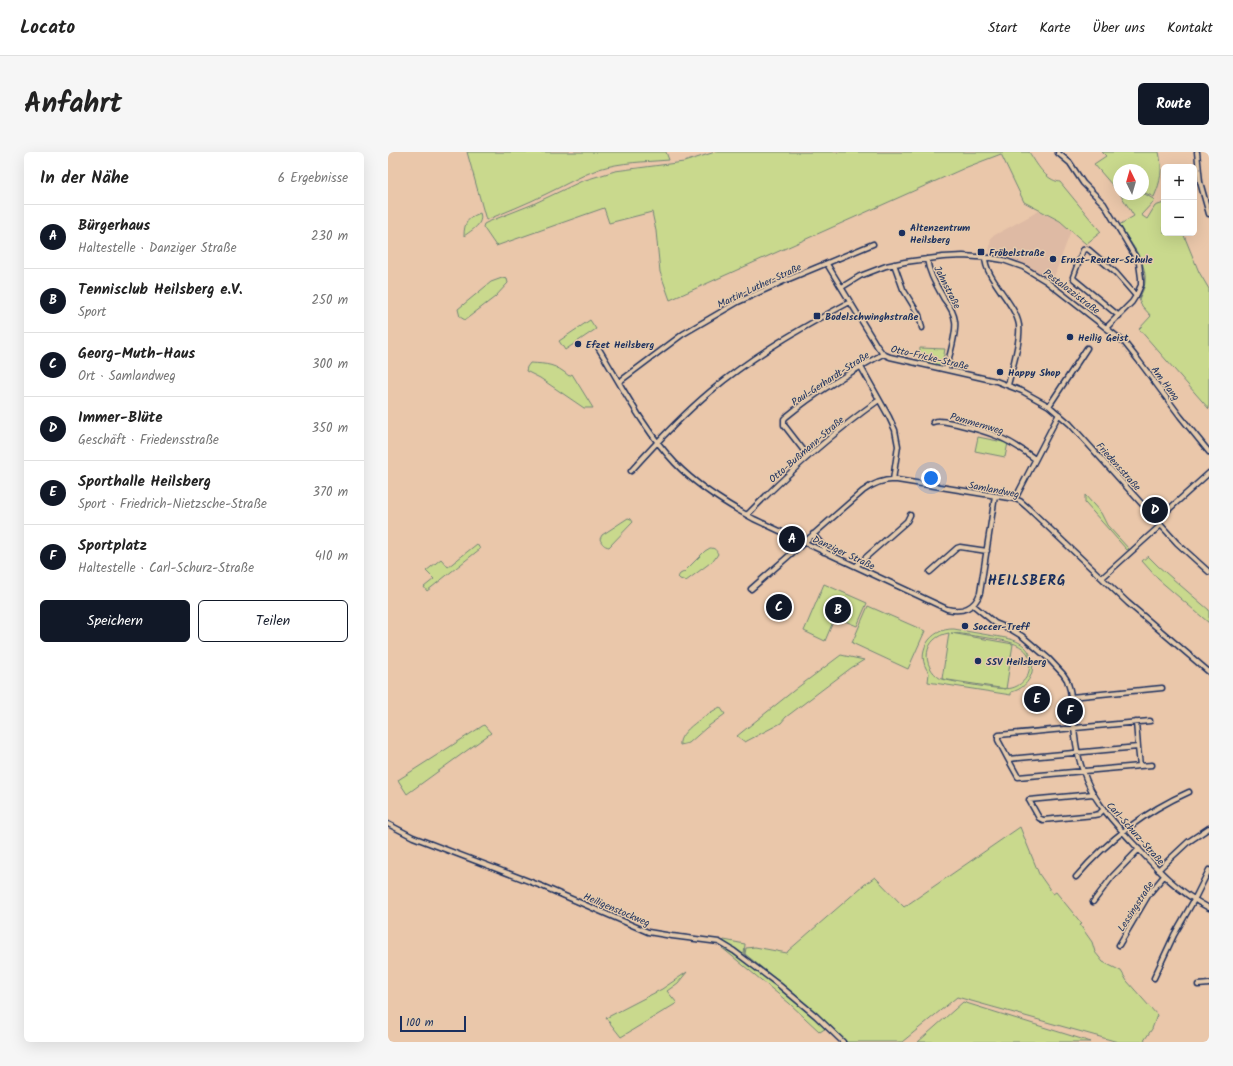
<!DOCTYPE html>
<html lang="de">
<meta charset="utf-8">
<style>
body{margin:0;font-family:Kalam,sans-serif;background:#f6f6f6;color:#222}
.controls{position:absolute;right:12px;top:12px;display:grid;overflow:hidden;border-radius:6px;box-shadow:0 4px 16px #0002}
.controls button{width:36px;height:36px;display:grid;place-items:center;padding:0;border:0;border-bottom:1px solid #e0e0e0;background:#fff;color:#222;font:20px sans-serif}
.compass{position:absolute;left:725px;top:12px;width:36px;height:36px;border-radius:50%;background:#fff;box-shadow:0 4px 16px #0002;rotate:355deg}
.scale{position:absolute;left:12px;bottom:10px;width:66px;box-sizing:border-box;padding-left:4px;border:2px solid #1b2f5e;border-top:0;font-size:11px;line-height:14px;white-space:nowrap;color:#1b2f5e;-webkit-text-stroke:3px #e5caac;paint-order:stroke}
.you{position:absolute;left:543px;top:326px;width:14px;height:14px;margin:-10px;border:3px solid #fff;border-radius:50%;background:#1a73e8;box-shadow:0 0 0 6px #1a73e833}
.badge{display:grid;place-items:center;width:26px;height:26px;border-radius:50%;background:#111827;color:#fff;font-size:13px;font-weight:700}
.pin{position:absolute;translate:-50% -50%;border:2px solid #fff;box-shadow:0 1px 4px #0006}
.list{margin:0;padding:0;list-style:none}
h2{display:flex;justify-content:space-between;align-items:center;height:52px;margin:0;padding:0 16px;font-size:17px}
h2 small{font-size:13px;font-weight:400;color:#767676}
.list li{display:grid;grid-template-columns:26px 1fr auto;gap:12px;align-items:center;box-sizing:border-box;height:64px;padding:0 16px;border-top:1px solid #e0e0e0}
.list b{display:block;font-size:15px;white-space:nowrap}
.list p{margin:0;font-size:13px;white-space:nowrap;color:#767676}
.list em{font-size:13px;font-style:normal;color:#767676}
.actions{display:flex;gap:8px;padding:12px 16px}
.actions a{flex:1;padding:9px 0;border:1px solid #111827;border-radius:6px;text-align:center;font-size:14px;color:#111827}
.actions .main{background:#111827;color:#fff}
.map{position:relative;flex:none;width:821px;height:890px;overflow:hidden;border-radius:6px}
header{display:flex;align-items:center;gap:24px;box-sizing:border-box;height:56px;padding:0 20px;background:#fff;border-bottom:1px solid #e0e0e0}
header strong{font-size:19px}
nav{display:flex;gap:22px;margin-inline-start:auto;font-size:14px}
.intro{display:flex;align-items:center;justify-content:space-between;box-sizing:border-box;height:96px;padding:0 24px}
h1{margin:0;font-size:28px}
.button{padding:10px 18px;border-radius:6px;background:#111827;color:#fff;font-size:14px;font-weight:700}
main{display:flex;gap:24px;padding:0 24px}
aside{flex:1;background:#fff;border-radius:6px;box-shadow:0 4px 16px #0002}
.map>svg:first-child{display:block}
.built{fill:#debaa4}
.green{fill:#c9d98d;stroke:#728476;fill-rule:evenodd}
.lines{fill:none;stroke-linecap:round;stroke-linejoin:round}
.street-casing{stroke:#1b2f5e;stroke-width:7}
.street{stroke:#e5caac;stroke-width:4}
.poi-dot{fill:#1b2f5e;stroke:#e5caac;stroke-width:1.5}
.labels{text-anchor:middle;stroke-width:3;stroke-linejoin:round;paint-order:stroke}
.poi-label{font-size:10px;font-weight:bold;fill:#1b2f5e;stroke:#e5caac;text-anchor:start}
.street-label{font-size:10px;fill:#1b2f5e;stroke:#e5caac}
.district-label{font-size:14px;font-weight:bold;letter-spacing:1px;fill:#1b2f5e;stroke:#e5caac}
</style>
<header>
<strong>Locato</strong>
<nav><a>Start</a><a>Karte</a><a>Über uns</a><a>Kontakt</a></nav>
</header>
<div class="intro"><h1>Anfahrt</h1><a class="button">Route</a></div>
<main>
<aside>
<h2>In der Nähe<small>6 Ergebnisse</small></h2>
<ul class="list">
<li><span class="badge">A</span><div><b>Bürgerhaus</b><p>Haltestelle · Danziger Straße</p></div><em>230 m</em></li>
<li><span class="badge">B</span><div><b>Tennisclub Heilsberg e.V.</b><p>Sport</p></div><em>250 m</em></li>
<li><span class="badge">C</span><div><b>Georg-Muth-Haus</b><p>Ort · Samlandweg</p></div><em>300 m</em></li>
<li><span class="badge">D</span><div><b>Immer-Blüte</b><p>Geschäft · Friedensstraße</p></div><em>350 m</em></li>
<li><span class="badge">E</span><div><b>Sporthalle Heilsberg</b><p>Sport · Friedrich-Nietzsche-Straße</p></div><em>370 m</em></li>
<li><span class="badge">F</span><div><b>Sportplatz</b><p>Haltestelle · Carl-Schurz-Straße</p></div><em>410 m</em></li>
</ul>
<div class="actions"><a class="main">Speichern</a><a>Teilen</a></div>
</aside>
<div class="map">
<svg width="821" height="890" viewBox="0 0 821 890">
<rect width="100%" height="100%" fill="#eac7aa"/>
<filter id="ink" filterUnits="userSpaceOnUse"><feTurbulence type="fractalNoise" baseFrequency=".025" numOctaves="2"/><feDisplacementMap in="SourceGraphic" scale="8" xChannelSelector="R" yChannelSelector="G"/><feConvolveMatrix kernelMatrix="1 2 1 2 8 2 1 2 1" color-interpolation-filters="sRGB"/></filter>
<g filter="url(#ink)">
<!-- built -->
<path class="built" d="M651,59L672,69L683,79L664,130L638,114L618,107L601,103L603,85Z"/>
<!-- green -->
<path class="green" d="M79,0H278L281,8C257,10 233,10 211,17C192,24 175,34 158,42C138,52 118,60 98,68Z
M327,0H641C649,12 657,28 672,30L713,80L698,92L672,69L636,50L613,2L579,15L282,148L272,120L268,79L264,60L221,71L216,56L108,94L95,75L96,72L100,70L143,53L194,29L227,19L296,10Z
M714,0H771C775,18 773,29 766,45L755,40V18H731V41L706,12L718,4Z
M755,41L767,48L753,63L759,67L767,54L776,51V81H795L811,120L821,137V257L751,177L763,164L754,154L751,147C753,142 757,136 757,129C759,109 741,89 731,73L746,64L732,42H755Z
M92,61C96,72 84,78 76,84C76,70 80,66 92,61Z
M114,126L119,127L120,131L107,145L77,168L72,165L70,157L103,130Z
M202,168L208,177L177,198L171,189Z
M532,196L557,197L554,214L531,209Z
M142,211C160,212 167,212 181,224L184,222L205,256H196L152,226L138,219L139,215Z
M590,285L620,291L617,305L587,299Z
M697,343L713,361L719,373L741,397L739,398L697,351Z
M240,366L243,367L245,370L221,395C216,394 214,392 212,387L214,383Z
M89,392L92,397L39,439L36,435L46,427L38,419L53,407L60,415Z
M322,396C327,396 328,398 330,402L326,408L298,429L292,427L290,425L292,422L296,420L317,399Z
M760,404L770,414L821,458V471L770,427L754,409Z
M436,432L479,451L469,474L447,465L437,489L416,479Z
M480,454L537,479L520,517L464,491Z
M566,477C577,479 589,481 600,483C616,486 637,486 643,505C645,510 645,515 644,520C641,531 633,538 623,540V543L540,530L541,521C526,501 542,476 566,477ZM561,481L554,527H553C532,514 535,485 561,481ZM563,481C573,481 584,484 594,485C613,488 649,490 641,519C639,527 632,534 624,536C615,539 565,530 554,527L618,537L625,492Z
M453,503L476,508L463,516L398,565L393,571L357,590L349,584L409,536Z
M332,555L337,562L318,576L301,591L292,593C289,580 321,561 332,555Z
M96,573L103,581L19,642L10,628Z
M632,675L651,722L665,742L668,740L694,772L692,773L704,790L707,800L715,810L733,819L739,829L769,863L764,877L755,890H730L569,845L514,890H457C428,857 391,830 357,802L358,796L367,795L399,801L400,799L476,733L487,725L516,755Z
M336,788L357,792L356,803L335,789Z
M334,794L360,810L438,876L432,880L401,851L333,795Z
M299,820L290,831L279,839L289,851L233,885L218,866L274,837Z
M575,850L703,890H530Z"/>
<g class="lines">
<defs>
<path id="street" d="M809,0L812,30L821,62
M670,1L682,11L695,31L716,52L751,111L753,126V133L749,142L744,150L718,176
M597,105C597,127 627,150 631,173C633,189 624,217 620,233
M539,107C541,122 549,134 556,147C561,153 566,161 567,169C569,181 561,205 558,217
M439,112L489,194L495,202L502,205L608,229L634,239L661,254L682,272L789,391L821,420
M506,112L515,137L531,163L534,176
M454,135L472,124L498,114L517,110L555,105L575,104L603,106L615,108L635,115L658,129L736,190L751,209L792,264L821,300
M731,164L686,127L685,125L695,98L699,97L701,98L728,121L748,144
M211,197C235,236 256,278 287,311C309,334 338,352 366,367L559,457C574,461 587,456 592,441L607,344
M473,215L501,265L507,278L510,294L505,328
M231,230L295,182L350,150L396,129L485,92
M661,254L699,196
M545,270C552,267 562,271 569,272C602,280 620,286 647,307
M420,304L396,273V267L398,265C428,240 461,221 495,202
M243,319C268,291 294,263 323,239C366,203 413,176 462,150
M627,347L671,262
M359,363C400,321 443,282 491,248
M769,368L821,321
M425,382L436,395L437,396L436,400
M468,414L519,369L522,363
M542,420L569,396L572,395L599,399
M714,426L773,373
M363,437L475,339C486,331 496,327 509,328L627,347L632,349L639,355L740,451L821,520
M585,453L607,471L624,478L634,484L661,507L675,522L679,528L682,538C686,564 685,593 695,619C705,649 724,668 745,691C768,716 790,740 821,756
M683,545L774,536
M748,570L750,595L620,607L630,625L752,614L750,595
M620,607L610,588V584L611,583L762,569
M752,614L764,613
M705,642L641,648L651,666L655,668L706,663L711,662L715,658
M0,672L25,685L156,735L260,780L284,784L331,790L346,799L391,833L428,864L455,890
M770,718L800,690L821,676
M688,725C719,689 758,659 801,640
M705,750L724,725L751,697
M731,793L761,742L776,724
M766,826L786,783L806,748L821,718
M810,833L821,832"/>
</defs>
<!-- street casing -->
<use href="#street" class="street-casing"/>
<!-- street -->
<use href="#street" class="street"/>
</g>
</g>
<!-- markers -->
<g class="poi-dot">
<circle cx="514" cy="81" r="4"/>
<rect x="589" y="96" width="8" height="8" rx="2"/>
<circle cx="665" cy="107" r="4"/>
<rect x="425" y="160" width="8" height="8" rx="2"/>
<circle cx="682" cy="185" r="4"/>
<circle cx="190" cy="192" r="4"/>
<circle cx="612" cy="220" r="4"/>
<circle cx="577" cy="474" r="4"/>
<circle cx="590" cy="509" r="4"/>
</g>
<g class="labels">
<!-- poi labels -->
<g class="poi-label">
<text x="522" y="79">Altenzentrum<tspan x="522" dy="12">Heilsberg</tspan></text>
<text x="601" y="104">Fröbelstraße</text>
<text x="673" y="111">Ernst-Reuter-Schule</text>
<text x="437" y="168">Bodelschwinghstraße</text>
<text x="690" y="189">Heilig Geist</text>
<text x="198" y="196">Efzet Heilsberg</text>
<text x="620" y="224">Happy Shop</text>
<text x="585" y="478">Soccer-Treff</text>
<text x="598" y="513">SSV Heilsberg</text>
</g>
<!-- street labels -->
<g class="street-label">
<text transform="translate(371 133) rotate(-25)" y="4">Martin-Luther-Straße</text>
<text transform="translate(560 135) rotate(63)" y="4">Jahnstraße</text>
<text transform="translate(684 139) rotate(37)" y="4">Pestalozzistraße</text>
<text transform="translate(542 205) rotate(13)" y="4">Otto-Fricke-Straße</text>
<text transform="translate(442 226) rotate(-33)" y="4">Paul-Gerhardt-Straße</text>
<text transform="translate(778 231) rotate(53)" y="4">Am Hang</text>
<text transform="translate(589 271) rotate(16)" y="4">Pommernweg</text>
<text transform="translate(418 297) rotate(-41)" y="4">Otto-Bußmann-Straße</text>
<text transform="translate(731 314) rotate(48)" y="4">Friedensstraße</text>
<text transform="translate(606 337) rotate(11)" y="4">Samlandweg</text>
<text transform="translate(456 400) rotate(25)" y="4">Danziger Straße</text>
<text transform="translate(748 681) rotate(48)" y="4">Carl-Schurz-Straße</text>
<text transform="translate(747 754) rotate(-57)" y="4">Lessingstraße</text>
<text transform="translate(229 757) rotate(23)" y="4">Heiligenstockweg</text>
</g>
<!-- district labels -->
<g class="district-label">
<text x="639" y="433">HEILSBERG</text>
</g>
</g>
</svg>
<div class="controls">
<button>+</button>
<button>−</button>
</div>
<svg class="compass" viewBox="-18 -18 36 36"><path d="M0-13l5 13h-10z" fill="#e53935"/><path d="M0 13l5-13h-10z" fill="#767676"/></svg>
<div class="scale">100 m</div>
<div class="you"></div>
<div class="pin badge" style="left:404px;top:387px">A</div>
<div class="pin badge" style="left:450px;top:458px">B</div>
<div class="pin badge" style="left:391px;top:455px">C</div>
<div class="pin badge" style="left:767px;top:358px">D</div>
<div class="pin badge" style="left:649px;top:547px">E</div>
<div class="pin badge" style="left:682px;top:559px">F</div>
</div>
</main>
